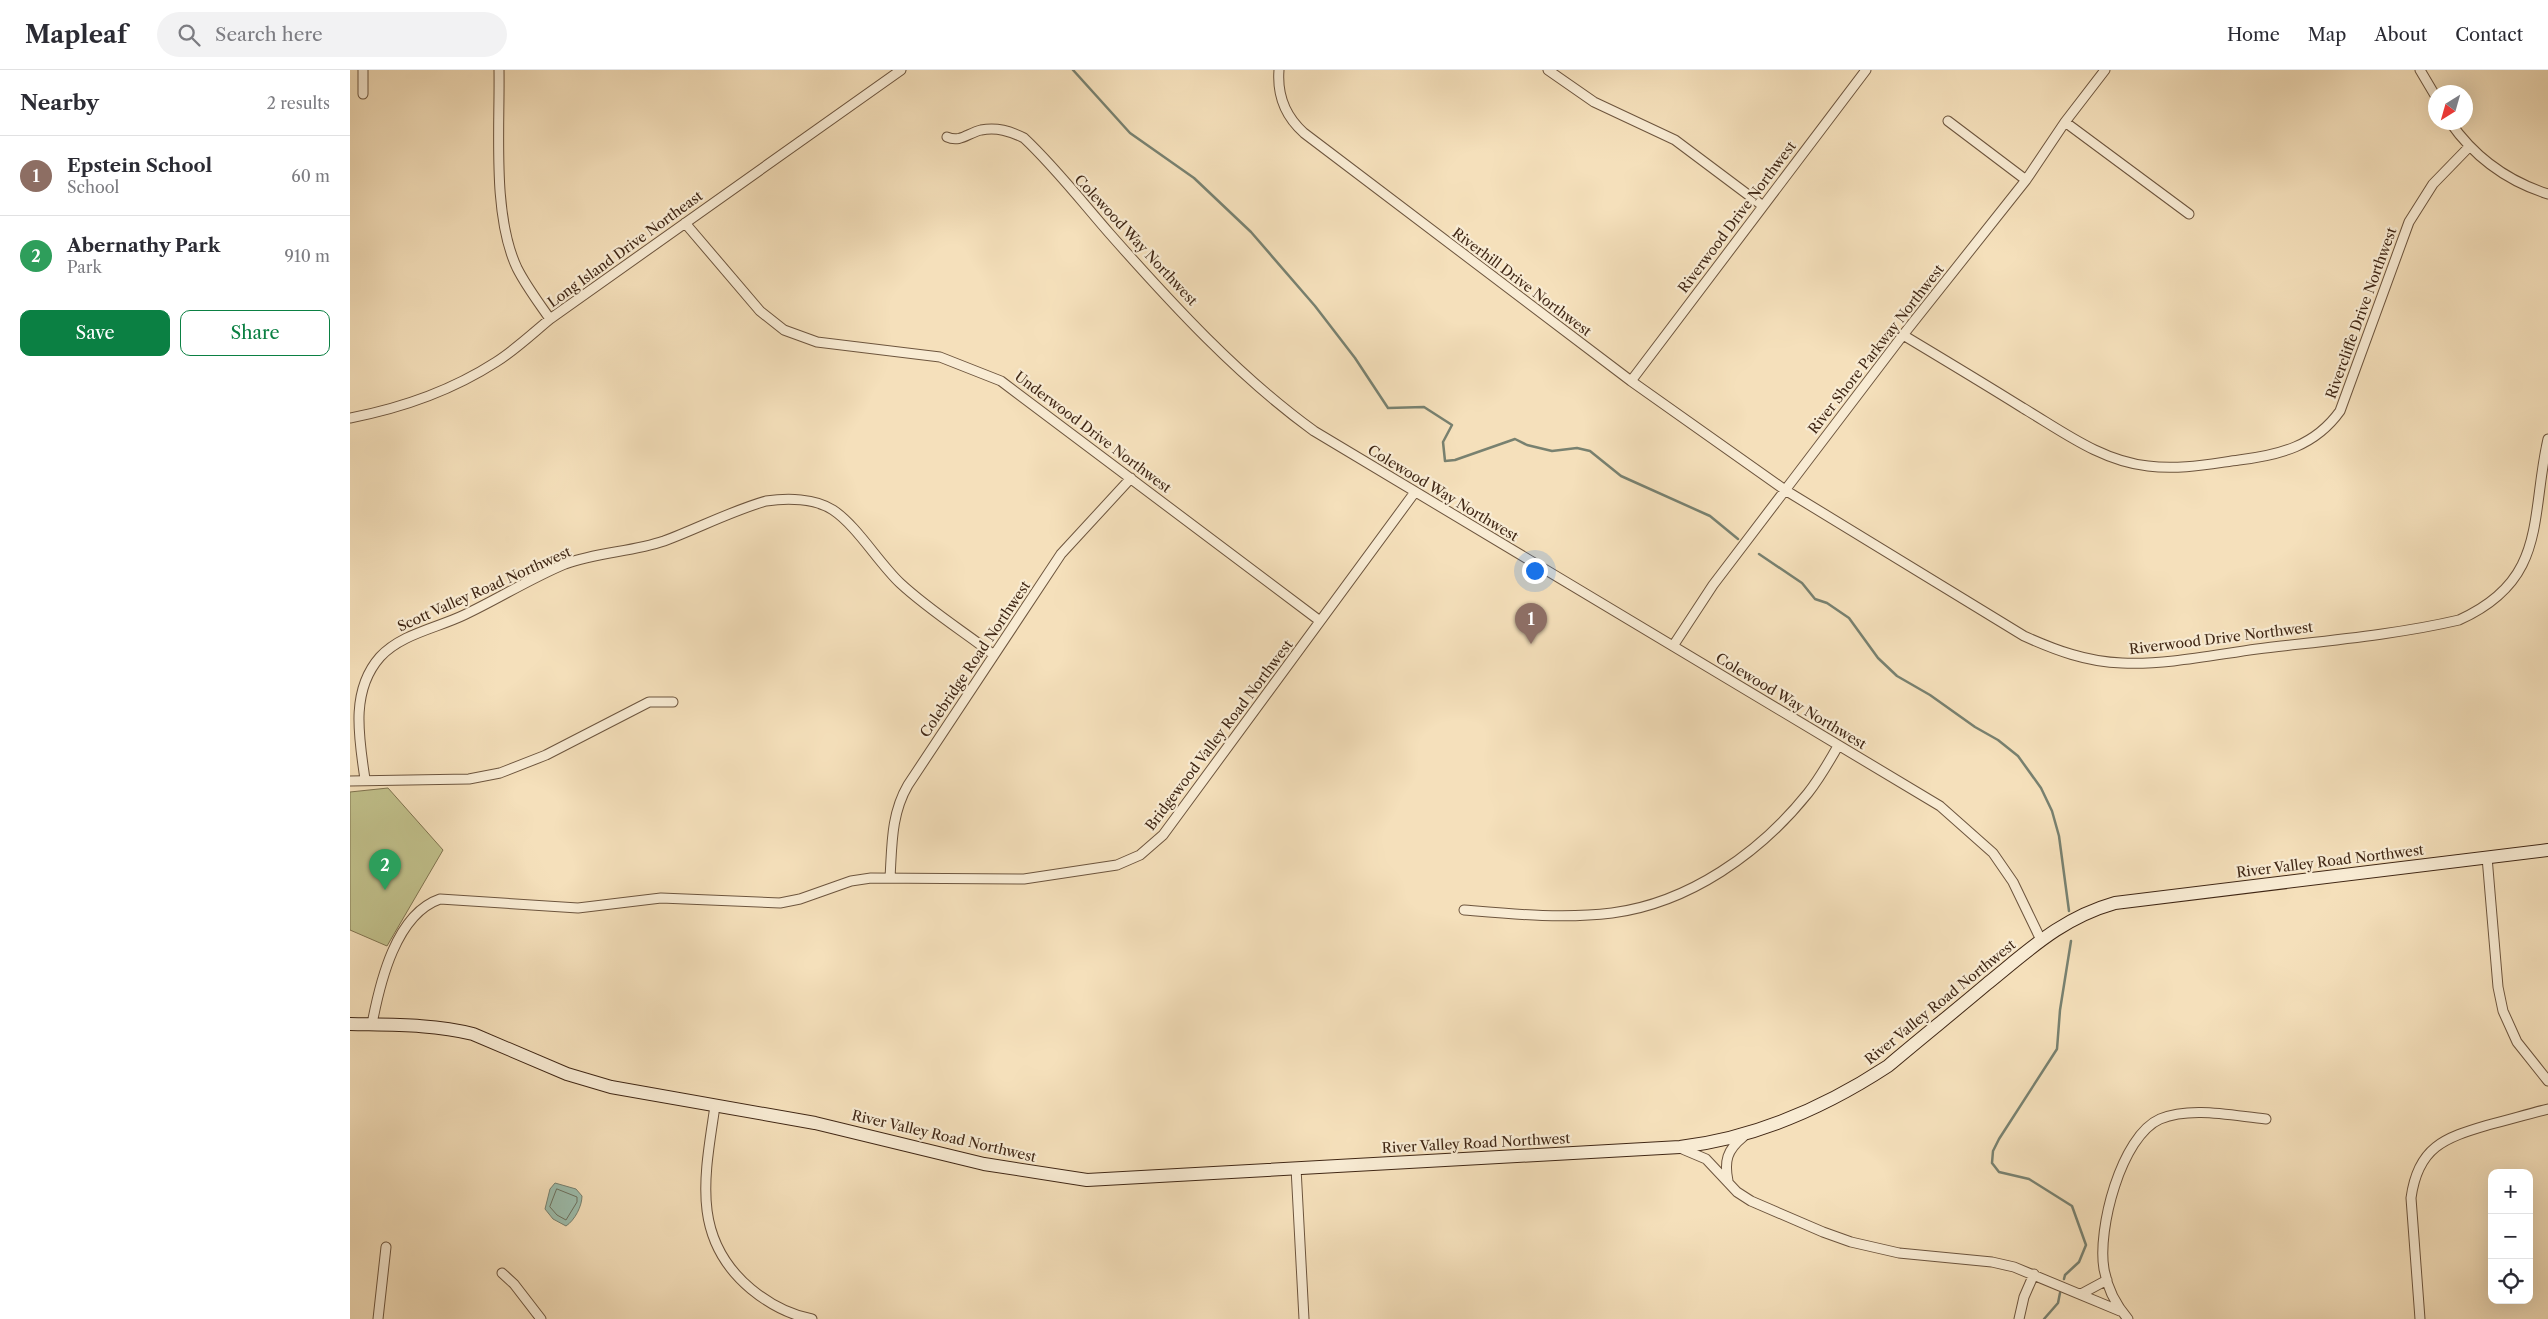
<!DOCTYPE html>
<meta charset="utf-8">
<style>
body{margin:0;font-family:"Libre Caslon Text",serif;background:#f2f2f3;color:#2b2b33}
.controls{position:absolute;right:15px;bottom:15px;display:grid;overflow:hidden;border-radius:10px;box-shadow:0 5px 20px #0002}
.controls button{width:45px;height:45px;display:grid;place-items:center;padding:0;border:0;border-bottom:1px solid #e1e1e2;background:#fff;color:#2b2b33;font:25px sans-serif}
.compass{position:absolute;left:2078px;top:15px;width:45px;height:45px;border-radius:50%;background:#fff;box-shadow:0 5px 20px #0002;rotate:217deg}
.you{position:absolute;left:1184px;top:500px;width:18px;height:18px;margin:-12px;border:4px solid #fff;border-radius:50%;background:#1a73e8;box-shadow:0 0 0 8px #1a73e833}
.badge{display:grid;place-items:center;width:32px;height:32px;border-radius:50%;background:#0b8043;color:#fff;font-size:16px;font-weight:700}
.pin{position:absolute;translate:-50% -41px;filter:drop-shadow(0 1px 2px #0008)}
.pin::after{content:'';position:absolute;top:26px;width:18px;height:15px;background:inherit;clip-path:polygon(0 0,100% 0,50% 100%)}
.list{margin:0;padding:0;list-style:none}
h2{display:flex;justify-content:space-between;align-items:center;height:65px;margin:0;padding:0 20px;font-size:21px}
h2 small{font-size:16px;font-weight:400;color:#7c7c81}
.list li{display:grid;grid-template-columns:32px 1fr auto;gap:15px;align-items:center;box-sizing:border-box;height:80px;padding:0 20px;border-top:1px solid #e1e1e2}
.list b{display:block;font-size:19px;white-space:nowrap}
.list p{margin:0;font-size:16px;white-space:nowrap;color:#7c7c81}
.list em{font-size:16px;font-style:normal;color:#7c7c81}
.actions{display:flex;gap:10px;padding:15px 20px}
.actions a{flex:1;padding:11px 0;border:1px solid #0b8043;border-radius:10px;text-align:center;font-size:18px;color:#0b8043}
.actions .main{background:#0b8043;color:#fff}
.icon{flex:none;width:28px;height:28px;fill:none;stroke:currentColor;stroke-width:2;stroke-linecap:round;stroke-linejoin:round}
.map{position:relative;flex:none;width:2198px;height:1249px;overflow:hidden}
header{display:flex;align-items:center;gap:30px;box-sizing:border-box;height:70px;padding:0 25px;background:#fff;border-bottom:1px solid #e1e1e2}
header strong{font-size:24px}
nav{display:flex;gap:28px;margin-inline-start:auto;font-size:18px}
.search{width:350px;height:45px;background:#f2f2f3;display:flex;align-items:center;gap:12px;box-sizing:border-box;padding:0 18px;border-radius:28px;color:#7c7c81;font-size:19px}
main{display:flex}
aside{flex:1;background:#fff}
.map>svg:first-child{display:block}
.green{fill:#c1c18c;stroke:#807450}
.water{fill:#9dbdac;stroke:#788170}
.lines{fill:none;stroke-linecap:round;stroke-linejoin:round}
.shore{stroke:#6e7260;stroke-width:1}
.stream{stroke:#788170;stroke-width:2.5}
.street-casing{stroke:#6d553e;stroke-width:11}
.secondary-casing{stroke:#402715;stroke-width:14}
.street{stroke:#f8ebd3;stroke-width:9}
.secondary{stroke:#f8ebd3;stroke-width:12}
.labels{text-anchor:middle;stroke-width:4.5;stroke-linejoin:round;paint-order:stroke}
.street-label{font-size:14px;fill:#402715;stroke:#f8ebd3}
</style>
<header>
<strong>Mapleaf</strong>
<div class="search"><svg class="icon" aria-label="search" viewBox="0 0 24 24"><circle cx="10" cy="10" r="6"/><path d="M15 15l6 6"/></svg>Search here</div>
<nav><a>Home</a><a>Map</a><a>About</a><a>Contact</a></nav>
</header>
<main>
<aside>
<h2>Nearby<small>2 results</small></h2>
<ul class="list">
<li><span class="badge" style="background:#8d6e63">1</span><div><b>Epstein School</b><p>School</p></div><em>60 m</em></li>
<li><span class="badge" style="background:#2e9e5b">2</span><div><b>Abernathy Park</b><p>Park</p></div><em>910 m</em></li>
</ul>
<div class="actions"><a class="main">Save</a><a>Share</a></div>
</aside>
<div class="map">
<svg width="2198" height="1249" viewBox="0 0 2198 1249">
<rect width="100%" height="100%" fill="#f5e0bb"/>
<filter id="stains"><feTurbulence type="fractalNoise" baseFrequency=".004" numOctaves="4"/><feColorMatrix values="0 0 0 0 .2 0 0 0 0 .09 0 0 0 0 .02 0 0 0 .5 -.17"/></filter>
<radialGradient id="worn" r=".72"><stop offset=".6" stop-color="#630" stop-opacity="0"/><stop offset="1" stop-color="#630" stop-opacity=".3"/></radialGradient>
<!-- green -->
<path class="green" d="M38,718L93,780L37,876L0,860V722Z"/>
<!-- water -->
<path class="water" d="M205,1113L226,1119L232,1126C232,1136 225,1150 216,1156L203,1149L195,1139L200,1119Z"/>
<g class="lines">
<!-- shore -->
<path class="shore" d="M207,1119L227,1127V1132L216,1150L207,1145L200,1137Z"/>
<!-- stream -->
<path class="stream" d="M723,0L780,63L844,108L901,162L965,236L1005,288L1038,338L1074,337L1102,355L1093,372L1095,391L1105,390L1165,369L1177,375L1202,381L1227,378L1240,381L1271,406L1360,446L1388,469
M1409,484L1452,513L1465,529L1477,533L1499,548L1528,588L1547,606L1580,625L1625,657L1648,670L1668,686L1691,718L1702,741L1709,766L1719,841
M1714,1209L1715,1205L1729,1192L1736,1175L1722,1136L1679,1109L1649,1102L1642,1093L1643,1081L1649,1069L1707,979L1710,940L1721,871
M1694,1249L1708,1233L1710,1223"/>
<defs>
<path id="street" d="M13,0V24
M149,0C150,59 142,145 167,198C176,216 189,233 200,249
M929,0C927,25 935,46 954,63L1281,311L1435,420L1674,566C1705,580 1737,592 1772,593C1816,595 1863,585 1907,579C1973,571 2045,565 2109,550C2198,510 2180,448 2198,369
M1198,0L1244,32L1325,70L1413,136
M2070,0L2086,27
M1598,51L1676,110
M1715,52L1839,144
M2100,52C2125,88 2157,111 2198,124
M597,67C610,73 618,63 631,60C647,57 660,61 674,68C705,97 732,132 760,164C822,234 888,306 964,361L1590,736L1643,783L1663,812L1691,870
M335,153L410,241L434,260L467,272L590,287L651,311L970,551
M1553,265C1593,289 1633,313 1673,338C1712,361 1751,391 1798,396C1829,400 1859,394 1889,390C1930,385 1965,376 1990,341L2059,152L2083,114L2119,77
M1281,311L1516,0
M0,348C52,338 101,321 146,292C165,280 183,263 200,249L551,0
M1323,576L1363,515L1553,265L1676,110L1715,52L1755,0
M15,709C9,668 0,621 30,587C51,564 87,558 114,545C148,529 181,508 215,494C247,482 282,482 314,471C349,458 381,441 416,431C437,428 465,428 483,440C507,456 528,492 550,513C579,540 613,561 644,585
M0,711L119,709L150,703L196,685L299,632H323
M2137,787L2148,917L2153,941L2167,972L2198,1011
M540,808C542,775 541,744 558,715L711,484L781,408
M1114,840C1162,844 1213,849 1262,843C1339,833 1410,783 1458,723C1469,709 1479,692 1488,676
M22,954C30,912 46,844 90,829L228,838L311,828L430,833L450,829L501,811L521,808L674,809L767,795L790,785L813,765L1065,422
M365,1036C355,1105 340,1168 401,1219C418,1233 440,1245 462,1249
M1330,1078L1356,1089L1387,1122L1401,1131L1473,1162L1501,1172L1549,1183L1642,1192L1664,1197L1770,1241
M946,1098L954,1249
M1378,1111C1374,1091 1377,1080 1393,1067
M152,1203L164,1214L191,1249
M1731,1224L1757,1210
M28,1249L36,1177
M1669,1249L1674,1227L1684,1204
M1778,1249C1766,1235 1757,1217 1754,1199C1747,1160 1771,1066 1810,1049C1841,1036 1884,1046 1916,1049
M2070,1249L2061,1128C2068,1077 2094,1068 2138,1055C2158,1050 2178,1044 2198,1039"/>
<path id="secondary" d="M0,954C41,955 83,954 123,964L217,1004L261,1017L465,1053L634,1094L737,1110L1330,1077C1405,1068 1474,1038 1538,996C1571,968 1605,941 1638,913C1680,879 1712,848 1765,833L2198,780"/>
</defs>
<!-- street casing -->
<use href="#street" class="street-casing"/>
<!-- secondary casing -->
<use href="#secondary" class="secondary-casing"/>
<!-- street -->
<use href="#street" class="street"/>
<!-- secondary -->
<use href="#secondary" class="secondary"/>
</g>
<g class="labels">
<!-- street labels -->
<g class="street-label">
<text transform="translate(1387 147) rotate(-53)" y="5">Riverwood Drive Northwest</text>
<text transform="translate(786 170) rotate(47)" y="5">Colewood Way Northwest</text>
<text transform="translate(275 179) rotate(-36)" y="5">Long Island Drive Northeast</text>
<text transform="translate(1172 212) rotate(37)" y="5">Riverhill Drive Northwest</text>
<text transform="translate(2011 243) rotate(-70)" y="5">Rivercliffe Drive Northwest</text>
<text transform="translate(1526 279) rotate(-52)" y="5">River Shore Parkway Northwest</text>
<text transform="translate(743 362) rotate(37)" y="5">Underwood Drive Northwest</text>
<text transform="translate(1093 423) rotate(31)" y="5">Colewood Way Northwest</text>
<text transform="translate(134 519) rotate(-24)" y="5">Scott Valley Road Northwest</text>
<text transform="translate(1871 568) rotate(-7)" y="5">Riverwood Drive Northwest</text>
<text transform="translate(625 589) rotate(-56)" y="5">Colebridge Road Northwest</text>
<text transform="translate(1441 631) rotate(31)" y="5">Colewood Way Northwest</text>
<text transform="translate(869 665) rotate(-53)" y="5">Bridgewood Valley Road Northwest</text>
<text transform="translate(1980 791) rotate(-7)" y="5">River Valley Road Northwest</text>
<text transform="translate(1590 932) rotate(-39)" y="5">River Valley Road Northwest</text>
<text transform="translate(594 1066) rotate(13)" y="5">River Valley Road Northwest</text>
<text transform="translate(1126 1073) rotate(-3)" y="5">River Valley Road Northwest</text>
</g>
</g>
<rect width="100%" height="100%" filter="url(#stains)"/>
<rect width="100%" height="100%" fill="url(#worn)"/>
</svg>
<div class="controls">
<button>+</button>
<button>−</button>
<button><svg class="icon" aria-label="locate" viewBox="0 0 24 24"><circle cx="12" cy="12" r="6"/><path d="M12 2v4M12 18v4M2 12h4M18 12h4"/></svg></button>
</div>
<svg class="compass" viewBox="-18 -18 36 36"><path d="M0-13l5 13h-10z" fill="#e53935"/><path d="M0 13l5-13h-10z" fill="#7c7c81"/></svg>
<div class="you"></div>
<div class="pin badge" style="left:1181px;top:574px;background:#8d6e63">1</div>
<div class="pin badge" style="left:35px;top:820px;background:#2e9e5b">2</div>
</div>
</main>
